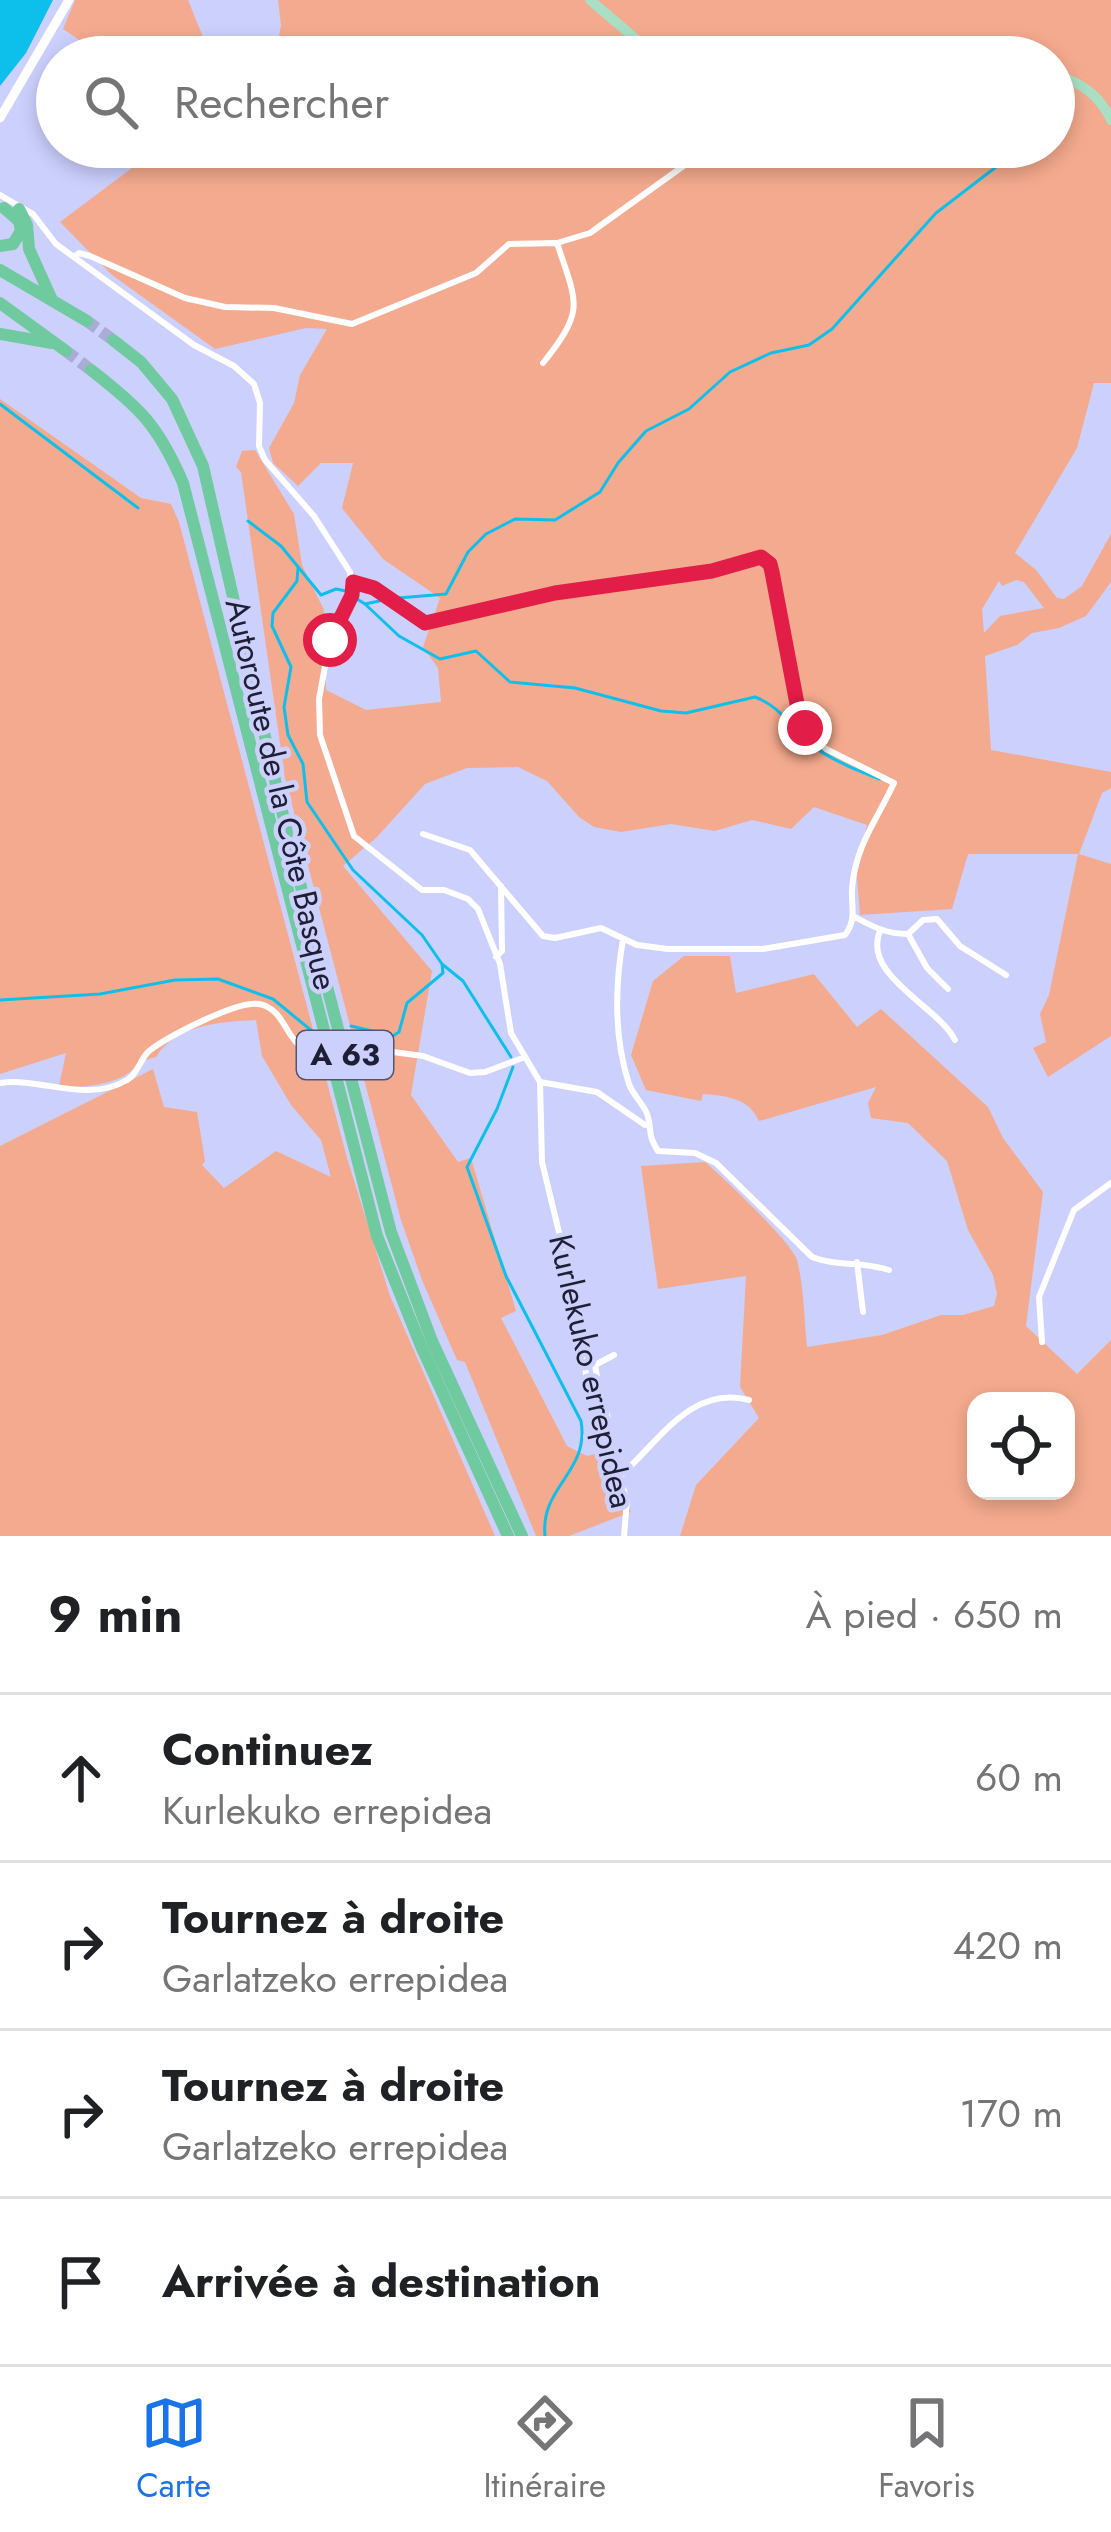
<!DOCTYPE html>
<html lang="fr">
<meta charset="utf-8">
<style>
body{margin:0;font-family:Jost,sans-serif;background:#f6f6f6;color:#202124}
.controls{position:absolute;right:36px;bottom:36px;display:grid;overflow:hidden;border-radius:24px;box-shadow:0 6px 18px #0003}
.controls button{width:108px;height:108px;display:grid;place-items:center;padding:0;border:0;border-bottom:3px solid #e0e0e0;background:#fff;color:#202124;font:60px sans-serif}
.stop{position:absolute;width:36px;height:36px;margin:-27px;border:9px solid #e11d48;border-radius:50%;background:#fff}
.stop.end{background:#e11d48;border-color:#fff;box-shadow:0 3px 12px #0008}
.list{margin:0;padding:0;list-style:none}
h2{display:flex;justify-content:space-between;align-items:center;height:156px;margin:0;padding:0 48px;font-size:51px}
h2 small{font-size:39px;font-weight:400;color:#757577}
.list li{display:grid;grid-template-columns:78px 1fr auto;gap:36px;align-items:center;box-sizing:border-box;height:168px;padding:0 48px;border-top:3px solid #e0e0e0}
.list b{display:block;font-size:45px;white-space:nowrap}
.list p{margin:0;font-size:39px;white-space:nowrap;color:#757577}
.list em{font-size:39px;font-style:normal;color:#757577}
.icon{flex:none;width:66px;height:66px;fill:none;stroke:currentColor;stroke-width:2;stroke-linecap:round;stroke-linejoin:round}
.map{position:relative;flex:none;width:1111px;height:1536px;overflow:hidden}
.search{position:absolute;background:#fff;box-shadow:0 6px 18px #0003;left:36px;right:36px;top:36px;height:132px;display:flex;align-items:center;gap:30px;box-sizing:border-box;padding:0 42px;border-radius:66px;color:#757577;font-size:45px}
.sheet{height:828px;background:#fff}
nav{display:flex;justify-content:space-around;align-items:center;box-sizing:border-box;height:168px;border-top:3px solid #e0e0e0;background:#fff;font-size:33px;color:#757577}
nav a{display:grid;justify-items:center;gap:6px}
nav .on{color:#1a73e8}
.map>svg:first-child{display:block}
.green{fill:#f4aa8e;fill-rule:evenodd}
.water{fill:#0dc0eb}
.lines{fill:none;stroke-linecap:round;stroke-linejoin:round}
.stream{stroke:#0dc0eb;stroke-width:3}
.highway-tunnel{stroke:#a9add5;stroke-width:12;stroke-dasharray:12 6;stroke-linecap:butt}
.street{stroke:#fff;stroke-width:6}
.secondary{stroke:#fff;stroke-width:9}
.primary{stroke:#a9dfc5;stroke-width:10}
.highway{stroke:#70ca9f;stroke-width:12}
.route{stroke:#e11d48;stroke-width:15}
.labels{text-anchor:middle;stroke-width:9;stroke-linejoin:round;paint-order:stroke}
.shield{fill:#ccd0fd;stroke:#525470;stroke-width:3}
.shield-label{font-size:30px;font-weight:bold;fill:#1e1f34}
.street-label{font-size:33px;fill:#1e1f34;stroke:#ccd0fd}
</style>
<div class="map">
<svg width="1111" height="1536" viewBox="0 0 1111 1536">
<rect width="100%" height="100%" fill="#ccd0fd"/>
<!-- green -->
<path class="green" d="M75,0H188L211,57H90L93,49L63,29Z
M278,0H1111V383H1094L1077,448L1015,553L1036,570L1057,598L1064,599L1082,586L1111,534V582L1086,616L1059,628L1032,633L1017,645L985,656L991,750L1111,772V788L1102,793L1079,854L1111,864V1036L1048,1077L1033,1048L1046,1042L1040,1014L1049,995L1078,854H968L952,909L860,915L856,866L867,825L814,807L791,829L752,820L715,831L671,824L621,832L594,827L579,817L547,781L518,767L467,768L425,784L377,837L343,866L432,971L411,1095L458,1162L471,1158L516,1311L501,1318L567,1446L587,1456L606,1451L631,1512L569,1536H536L465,1362L457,1360L422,1280L401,1220L285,778L241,472L236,467L242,451L255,450L294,514L302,565L324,610L326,690L366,710L441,702L438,668L423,647L440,598L383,559L342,508L353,463H321L298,486L273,463L269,448L294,403L300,375L327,329L306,328L215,349L112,275L60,222L132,168L120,147H1054V57H265L277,48L281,25ZM1016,580L1024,582L1044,608L1000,616L984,633L982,609L999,581L1002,586Z
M0,399L141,498L171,504L179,522L347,1158L390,1296L495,1536H0V1146L153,1069L164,1107L197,1112L205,1161L202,1165L224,1188L276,1151L331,1177L321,1140L291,1105L262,1056L256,1020C221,1022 176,1024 156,1057C133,1062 137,1070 122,1077C103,1086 79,1088 59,1086L66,1053L0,1074Z
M684,956H730L736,993L814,974L857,1027L881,1009L988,1107L1003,1138L1043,1192L1026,1326L1077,1374L1111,1340V1536H680L696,1485L759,1418L740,1387L746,1276L658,1289L641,1166L705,1162C722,1176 793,1244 797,1260C804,1287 804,1319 807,1347L882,1335L941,1315H963L994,1306L997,1294L993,1275L968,1230L947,1161L908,1123L871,1118L868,1103L876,1087L759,1121C749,1098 727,1096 703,1094L701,1101L646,1090L631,1055L653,981ZM976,1401H1066V1491H976Z"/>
<!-- water -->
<path class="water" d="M0,0H53L26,53L0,86Z"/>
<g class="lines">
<!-- stream -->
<path class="stream" d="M0,404L138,508
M248,521L281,546L321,595L336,589L346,591
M298,568L297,581L273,613L272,626L291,667L284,707L288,735L303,764L307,802L353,870L422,935L442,964L443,973L407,1003L399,1032L393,1036L351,1026
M398,598L446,594L468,552L486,534L515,519L555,520L600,492L618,463L646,431L689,409L730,372L771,353L809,345L832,329L936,213L1009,157
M357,599L365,604L384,600
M365,604L399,636L440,659L476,651L510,682L575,688L661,711L686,713L755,697C781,707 789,725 808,742C828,759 855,770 880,779
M442,964L463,981L511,1057
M0,1000L100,994L175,980L218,979L273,999L312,1031
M513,1067L497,1109L467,1167L506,1276L581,1421C590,1472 540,1486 545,1536"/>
<!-- highway-tunnel -->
<path class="highway-tunnel" d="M87,321L113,340
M66,351L91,370"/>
<!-- street -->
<path class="street" d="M0,195L33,214L56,244L194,345L234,366L254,384L260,403L259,446L265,460L314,516L350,572L352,595L330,639L319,699L320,735L354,836L422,890H444L468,899L478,909L500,964L511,1033L540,1082L542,1162L572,1286L587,1380L627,1500L624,1536
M74,257L79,253L90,256L185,298L225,307L274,308L352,324L476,273L509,244L557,243L590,233L710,147
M543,363C586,309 577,304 557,243
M353,582L374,588L425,623L555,593L712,571L761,557L770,564L772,571L805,728L826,749L894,783C877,820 855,846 852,889C851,907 857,919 845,935L763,949H668L637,945L601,928L555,938L543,936L470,850L423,834
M855,917C873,927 887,934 908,934L923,920L937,919L960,946L1006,975
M880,931C861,975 939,1007 955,1040
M908,934L927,968L948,989
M623,939C615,986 614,1038 629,1084C633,1096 646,1106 648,1117C652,1130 647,1134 658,1151L695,1153L716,1163L812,1257C837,1267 863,1261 889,1270
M496,957L502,951L501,886
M352,1040L393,1052L423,1056L470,1073L485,1072L525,1057
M540,1082L597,1092L645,1125
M0,1083C42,1077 86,1104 127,1080C138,1074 140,1059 149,1051C167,1037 237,1000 259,1004C287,1009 285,1045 311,1051
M857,1262L863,1312
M1042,1342L1039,1297L1074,1210L1111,1183
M599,1389L595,1365L614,1355
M599,1390L608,1418
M621,1475C659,1442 690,1385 749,1400"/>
<!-- secondary -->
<path class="secondary" d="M0,118L69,0"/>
<!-- primary -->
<path class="primary" d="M590,0L657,57
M1054,75C1080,81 1100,96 1111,120"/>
<!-- highway -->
<path class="highway" d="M19,209L27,225L29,249L52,300
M0,246L13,244L21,231L19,221L4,208
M0,270L87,321
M0,303L66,351
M0,334L52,343
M113,340L141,362L172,399L203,466L288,837L391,1232L432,1341L522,1536
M91,370C140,408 158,425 183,483L377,1236L421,1346L508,1536"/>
</g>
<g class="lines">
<!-- route -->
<path class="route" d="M330,640L352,595L353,582L374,588L425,623L555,593L712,571L761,557L770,564L772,572L798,709L805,728"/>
</g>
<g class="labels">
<!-- shield labels -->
<rect class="shield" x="297" y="1031" width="96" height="48" rx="9"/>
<g class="shield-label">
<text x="345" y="1065">A 63</text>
</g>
<!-- street labels -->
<g class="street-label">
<text transform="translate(282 794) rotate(77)" y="12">Autoroute de la Côte Basque</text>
<text transform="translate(592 1371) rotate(77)" y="12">Kurlekuko errepidea</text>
</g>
</g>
</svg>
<div class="controls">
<button><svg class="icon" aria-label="locate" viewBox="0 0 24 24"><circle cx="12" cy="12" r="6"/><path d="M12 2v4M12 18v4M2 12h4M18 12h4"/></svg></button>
</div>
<div class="stop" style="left:330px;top:640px"></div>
<div class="stop end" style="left:805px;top:728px"></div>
<div class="search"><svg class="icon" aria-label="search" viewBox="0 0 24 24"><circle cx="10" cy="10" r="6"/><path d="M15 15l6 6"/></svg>Rechercher</div>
</div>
<section class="sheet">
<h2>9 min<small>À pied · 650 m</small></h2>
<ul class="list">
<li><svg class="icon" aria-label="ahead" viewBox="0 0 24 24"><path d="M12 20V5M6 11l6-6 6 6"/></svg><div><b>Continuez</b><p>Kurlekuko errepidea</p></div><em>60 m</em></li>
<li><svg class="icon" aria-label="right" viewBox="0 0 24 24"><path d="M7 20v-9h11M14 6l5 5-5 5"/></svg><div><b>Tournez à droite</b><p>Garlatzeko errepidea</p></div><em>420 m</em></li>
<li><svg class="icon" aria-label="right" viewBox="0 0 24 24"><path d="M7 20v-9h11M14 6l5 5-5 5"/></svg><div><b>Tournez à droite</b><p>Garlatzeko errepidea</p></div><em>170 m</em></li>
<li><svg class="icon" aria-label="arrive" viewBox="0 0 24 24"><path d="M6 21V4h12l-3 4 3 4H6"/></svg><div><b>Arrivée à destination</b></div></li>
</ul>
</section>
<nav>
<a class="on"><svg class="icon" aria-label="map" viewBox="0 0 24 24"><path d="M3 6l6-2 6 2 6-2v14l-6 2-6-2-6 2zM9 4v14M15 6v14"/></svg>Carte</a>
<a><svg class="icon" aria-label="directions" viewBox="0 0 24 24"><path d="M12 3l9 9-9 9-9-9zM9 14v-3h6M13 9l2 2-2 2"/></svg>Itinéraire</a>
<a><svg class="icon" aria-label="saved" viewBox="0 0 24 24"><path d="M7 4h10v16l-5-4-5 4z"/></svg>Favoris</a>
</nav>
